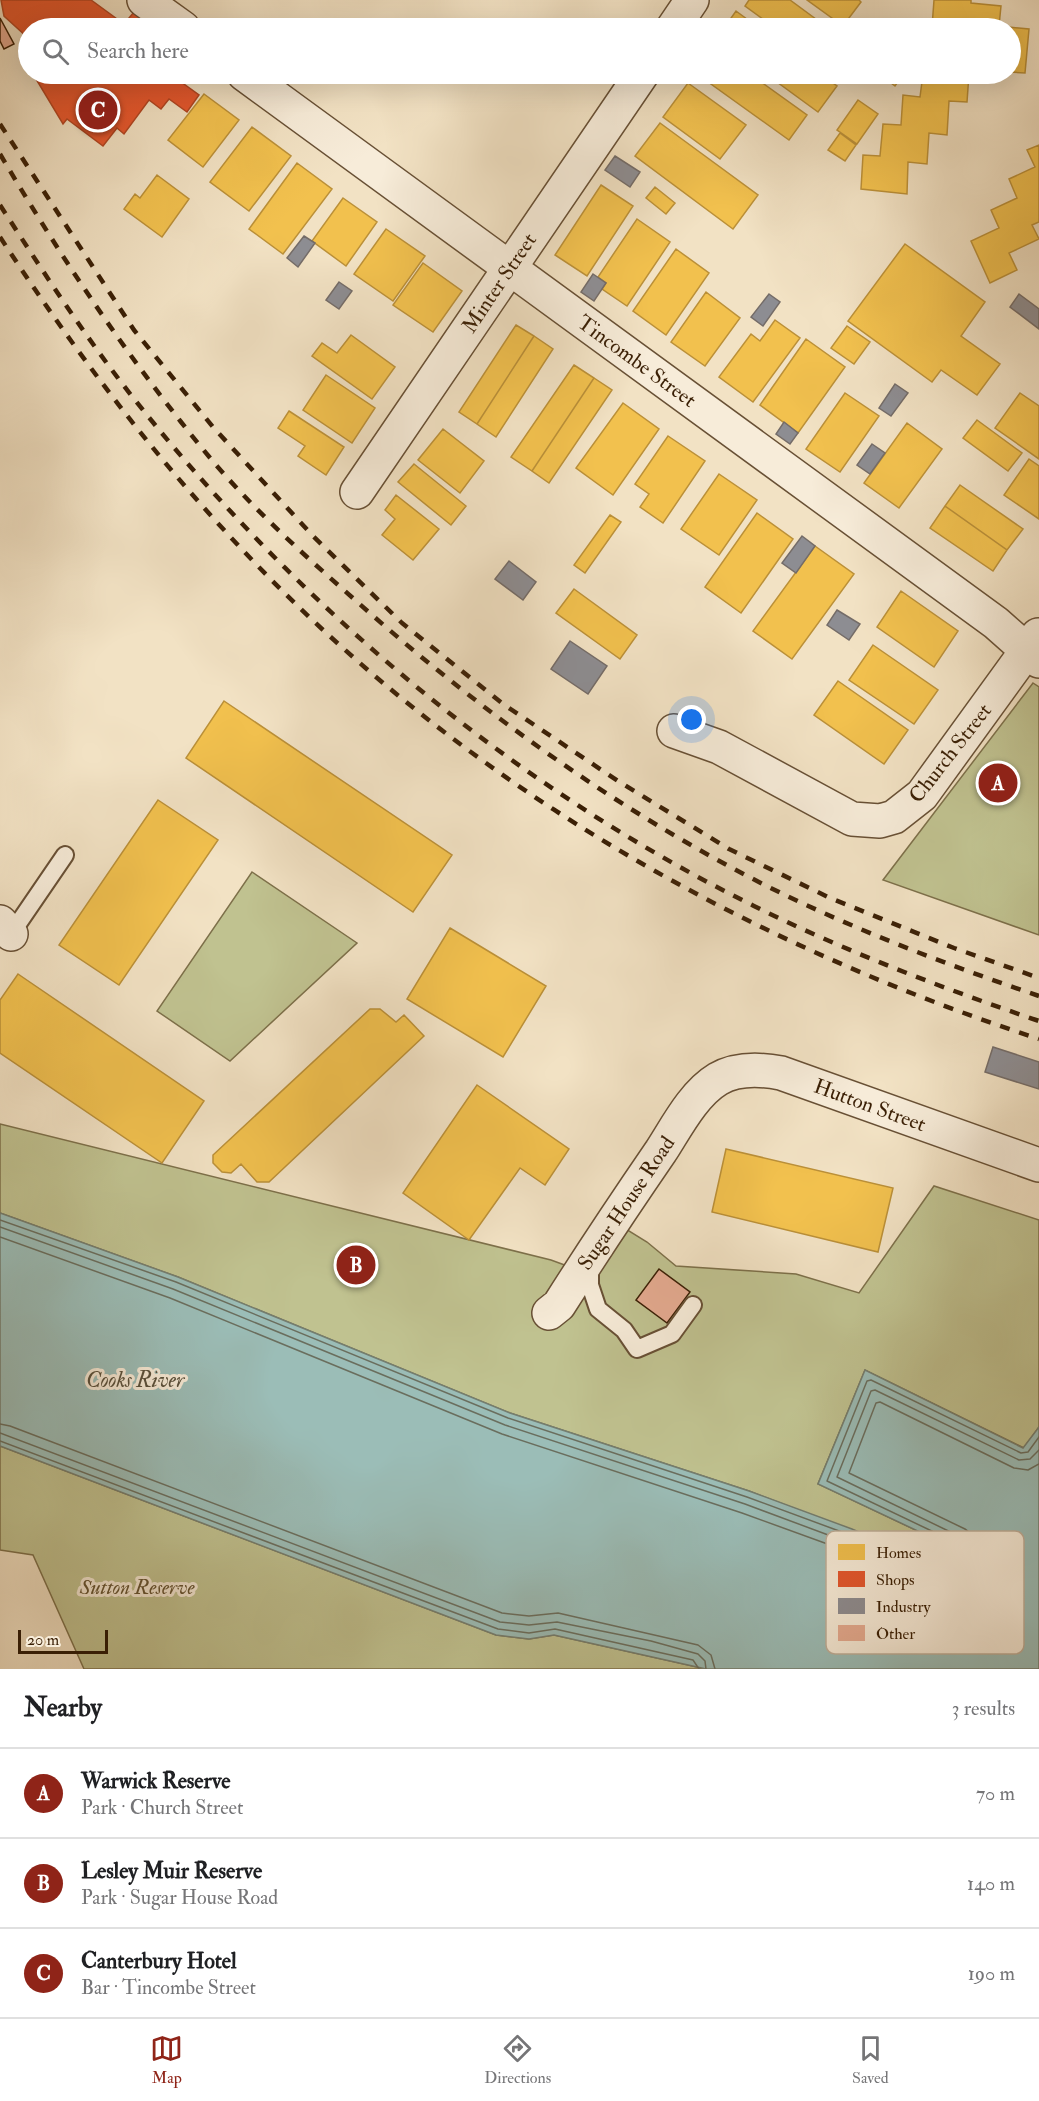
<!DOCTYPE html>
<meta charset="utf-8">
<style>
body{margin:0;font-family:"IM FELL Double Pica",serif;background:#f6f6f6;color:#202124}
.scale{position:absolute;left:18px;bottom:15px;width:90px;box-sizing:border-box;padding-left:6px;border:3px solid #3a1f05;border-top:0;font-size:16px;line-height:21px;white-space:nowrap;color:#3a1f05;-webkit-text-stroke:4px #f7ecd9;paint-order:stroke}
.you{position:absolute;left:692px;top:720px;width:21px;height:21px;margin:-15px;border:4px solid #fff;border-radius:50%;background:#1a73e8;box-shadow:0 0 0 9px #1a73e833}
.badge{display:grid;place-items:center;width:39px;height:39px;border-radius:50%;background:#8f2418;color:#fff;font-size:20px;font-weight:700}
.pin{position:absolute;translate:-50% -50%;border:3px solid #fff;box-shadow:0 2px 6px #0006}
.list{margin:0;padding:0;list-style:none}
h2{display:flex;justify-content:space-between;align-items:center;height:78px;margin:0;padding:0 24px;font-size:26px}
h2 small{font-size:20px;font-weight:400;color:#757577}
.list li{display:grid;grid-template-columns:39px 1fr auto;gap:18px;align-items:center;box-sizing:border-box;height:90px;padding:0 24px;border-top:2px solid #e0e0e0}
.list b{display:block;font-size:22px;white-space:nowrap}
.list p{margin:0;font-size:20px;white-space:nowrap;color:#757577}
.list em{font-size:20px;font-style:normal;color:#757577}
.icon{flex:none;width:33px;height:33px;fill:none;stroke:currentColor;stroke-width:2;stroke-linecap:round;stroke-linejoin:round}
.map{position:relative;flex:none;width:1039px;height:1669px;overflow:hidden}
.search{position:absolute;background:#fff;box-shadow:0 6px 24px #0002;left:18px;right:18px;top:18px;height:66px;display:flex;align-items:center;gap:15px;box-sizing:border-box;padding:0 21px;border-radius:33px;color:#757577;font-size:22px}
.sheet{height:348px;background:#fff}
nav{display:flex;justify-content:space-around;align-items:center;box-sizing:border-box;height:84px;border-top:2px solid #e0e0e0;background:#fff;font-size:16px;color:#757577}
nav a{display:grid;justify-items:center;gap:3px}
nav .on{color:#8f2418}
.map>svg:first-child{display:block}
.green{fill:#c0c290;stroke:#7d704a;stroke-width:1.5}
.water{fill:#9bbdb7;stroke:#747e70;stroke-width:1.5}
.homes{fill:#f2c14e;stroke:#bb9038;stroke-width:1.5}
.shops{fill:#e4572e;stroke:#b14622;stroke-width:1.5}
.industry{fill:#8d8d92;stroke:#746c68;stroke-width:1.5}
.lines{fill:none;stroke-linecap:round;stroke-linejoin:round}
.shore{stroke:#6a6e5e;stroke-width:1.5}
.building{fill:#e5ab91;stroke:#3a1f05;stroke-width:1.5}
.lane-casing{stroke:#685035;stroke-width:20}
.street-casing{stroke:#685035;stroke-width:36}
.lane{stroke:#f7ecd9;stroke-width:16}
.street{stroke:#f7ecd9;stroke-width:33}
.rail{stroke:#3a1f05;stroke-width:4.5;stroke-dasharray:10 10;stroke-linecap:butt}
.labels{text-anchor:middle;stroke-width:6;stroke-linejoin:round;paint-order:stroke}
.street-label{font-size:21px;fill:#3a1f05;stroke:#f7ecd9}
.park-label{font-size:21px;font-style:italic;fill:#62502f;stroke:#f7ecd9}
.water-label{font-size:22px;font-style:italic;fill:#574e3a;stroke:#f7ecd9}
.key{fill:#f7ecd9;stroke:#beae99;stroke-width:1.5}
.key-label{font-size:16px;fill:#3a1f05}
</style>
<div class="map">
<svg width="1039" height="1669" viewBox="0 0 1039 1669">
<rect width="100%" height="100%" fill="#f2e2c4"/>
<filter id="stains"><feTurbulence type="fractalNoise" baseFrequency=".00333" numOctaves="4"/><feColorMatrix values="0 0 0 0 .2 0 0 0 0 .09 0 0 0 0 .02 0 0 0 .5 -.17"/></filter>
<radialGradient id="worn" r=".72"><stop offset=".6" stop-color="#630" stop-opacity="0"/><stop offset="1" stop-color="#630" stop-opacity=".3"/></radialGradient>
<!-- green -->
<path class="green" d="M1033,683L1039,687V935L883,880Z
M252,872L357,943L230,1061L157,1011Z
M0,1124L551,1260L581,1271L613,1221L647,1242L676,1266L796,1274L859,1293L934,1186L1039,1220V1427L1024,1448L865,1370L818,1484L956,1549L946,1570L903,1550L749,1491L510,1413L178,1277L0,1213Z
M0,1446L496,1635L529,1639L554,1635L706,1669H84L33,1555L0,1550Z"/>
<!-- water -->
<path class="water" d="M0,1213L178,1277L510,1413L749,1491L852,1529L946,1570L956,1549L818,1484L865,1370L1023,1448L1039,1427V1669H706L554,1635L529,1639L496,1635L0,1446Z"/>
<!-- homes -->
<path class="homes" d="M749,0H790L828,28H775L745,6Z
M807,0H859L861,2L843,26Z
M934,0H971V3L1001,6L999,26L1029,29L1025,73L1010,72V28L932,27Z
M736,11L759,28H724Z
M697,74H750L807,115L789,140Z
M766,74H820L837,86L818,112Z
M879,74H898L902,76L895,86Z
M923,74H969L967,102L949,101L947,135L929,133L927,164L908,162L907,194L861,189L863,155L880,156L883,124L901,125L903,95L920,97Z
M688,83L746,125L720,159L663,117Z
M204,94L239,120L203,167L168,140Z
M858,100L878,114L857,144L837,130Z
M660,123L758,195L733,229L635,156Z
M252,127L291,156L249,211L210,182Z
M840,133L856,145L845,161L828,150Z
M1039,145V222L1032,225L1039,239L1009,253L1017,270L990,283L971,241L999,228L991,210L1017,198L1009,179L1035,167L1027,150Z
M297,163L332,189L283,254L249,229Z
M157,175L189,199L162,237L124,209L135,194L140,198Z
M601,185L633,206L587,276L555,255Z
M655,187L675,203L666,214L646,198Z
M343,198L377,222L346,266L312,241Z
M637,219L670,242L627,306L602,289L606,283L598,277Z
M386,229L425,256L393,301L354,274Z
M905,244L985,302L961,336L1000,364L977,395L941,370L932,382L848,321Z
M676,249L709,273L666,335L633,311Z
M423,263L462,291L433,332L393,305Z
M706,292L740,318L705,366L671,342Z
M775,320L800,338L753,402L719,377L751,334L760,341Z
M516,325L534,336L477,424L459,412Z
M847,326L870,342L854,364L831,348Z
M351,335L395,367L372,399L312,356L322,343L337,353Z
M534,336L553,349L496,437L477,424Z
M806,339L845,367L798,433L760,405Z
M574,365L594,378L532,471L511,457Z
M326,375L375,408L352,443L303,410Z
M594,378L612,390L549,483L532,471Z
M845,393L879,416L840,472L806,449Z
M1020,393L1039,406V459L995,428Z
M623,403L659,429L613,495L576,468Z
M289,411L344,447L326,475L298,456L305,446L278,428Z
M977,420L1022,453L1008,471L963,438Z
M907,423L942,449L899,508L864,483Z
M443,429L484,461L460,493L418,460Z
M668,436L705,461L663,523L640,507L649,494L635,484Z
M1029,459L1039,466V519L1004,495Z
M414,464L466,506L451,525L398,482Z
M719,474L757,500L719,555L681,529Z
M960,485L1023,529L1007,550L945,506Z
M396,495L439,529L413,560L382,535L395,519L385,510Z
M945,506L1007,550L993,571L930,528Z
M757,513L793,539L741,613L705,587Z
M610,515L621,522L585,573L574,565Z
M815,546L854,574L792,659L753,631Z
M574,589L637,635L620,659L556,613Z
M901,591L958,631L934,667L877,627Z
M873,645L938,690L914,724L849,680Z
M838,681L908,730L884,764L814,715Z
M224,701L452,855L413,912L186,758Z
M158,800L218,840L119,985L59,945Z
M450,928L546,986L503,1057L407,999Z
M18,974L204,1101L162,1163L0,1053V1000Z
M370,1009H380L396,1022L404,1015L424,1036L269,1182H257L241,1164L231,1173L222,1172L213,1163V1155Z
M477,1085L569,1149L545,1185L520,1168L469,1240L403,1193Z
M726,1149L893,1188L878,1252L712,1212Z"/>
<!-- shops -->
<path class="shops" d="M1,0H91L124,24L134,12L155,28H28V65L19,49L27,37L4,16Z
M33,74H170L199,95L187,112L169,99L161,109L149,100L124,134L117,128L103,146L67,119L63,124Z"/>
<!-- industry -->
<path class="industry" d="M615,156L640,172L630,187L605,170Z
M304,236L315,243L298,267L287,258Z
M593,274L606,283L594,301L581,292Z
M339,282L352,291L339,309L326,300Z
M769,294L780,302L763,326L751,317Z
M1019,294L1039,309V329L1010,307Z
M895,384L908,393L891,416L879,408Z
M784,422L798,433L790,444L776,434Z
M872,444L885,453L870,474L857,465Z
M802,536L815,546L796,573L782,563Z
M509,561L536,582L523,600L495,579Z
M837,610L860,624L849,640L827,625Z
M570,641L607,666L588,694L551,669Z
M993,1047L1039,1062V1089L985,1072Z"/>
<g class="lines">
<!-- shore -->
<path class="shore" d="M0,1220L176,1282L508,1418L747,1497L850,1535L944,1575L952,1572L962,1551L959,1544L827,1481L867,1381L871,1380L1021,1453L1028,1452L1039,1437
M0,1227L173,1289L505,1425L745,1504L847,1542L943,1583C959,1583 964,1566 969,1553L965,1539L837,1477L871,1391L875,1390L1019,1460L1030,1459L1039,1450
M0,1237L170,1298L502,1434L742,1513L844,1550L941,1591C971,1594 991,1546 965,1529L849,1473L876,1403L880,1402L1014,1468L1028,1470L1039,1464
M0,1424L10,1426L502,1613L529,1616L558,1613L698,1645L711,1655L715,1669
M0,1433L500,1622L529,1625L557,1622L651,1641L698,1654L705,1661L706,1669
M0,1441L498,1629L529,1633L555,1629L693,1660L699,1669"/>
</g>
<!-- building -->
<path class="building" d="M0,18L14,44L4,49L0,41Z
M659,1269L690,1292L667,1323L636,1300Z"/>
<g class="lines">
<defs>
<path id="lane" d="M11,934L65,855
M590,1264V1285L598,1309L624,1330L637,1349L672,1334L693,1305"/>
<path id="street" d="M144,0L183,28
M673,28L692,0
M244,74L996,623L1039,661
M357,492L642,74
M674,731L719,747L852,819L880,821L894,817L922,795L1038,635
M0,922L11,934
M549,1313L559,1305C592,1253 626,1202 661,1151C676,1128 693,1094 718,1079C737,1068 760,1069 781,1073L1039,1165"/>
</defs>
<!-- lane casing -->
<use href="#lane" class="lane-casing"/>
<!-- street casing -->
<use href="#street" class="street-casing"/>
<!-- lane -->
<use href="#lane" class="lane"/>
<!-- street -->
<use href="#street" class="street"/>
<!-- rail -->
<path class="rail" d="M0,124L134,330L213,427L313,536L402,623L503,704L618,781L729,849L830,898L954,948L1039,978
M0,154C63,261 132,364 211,459C254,510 304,555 354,599C469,702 598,796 734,869C831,921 936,961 1039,996
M0,205C42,270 84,335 131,395C299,608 513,787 756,907C847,952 942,988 1039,1021
M0,237C68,341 141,440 225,531C445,773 730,938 1039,1039"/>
</g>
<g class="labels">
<!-- street labels -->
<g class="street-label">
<text transform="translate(499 283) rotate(-56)" y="7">Minter Street</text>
<text transform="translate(637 361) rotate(36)" y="7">Tincombe Street</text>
<text transform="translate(950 753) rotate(-52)" y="7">Church Street</text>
<text transform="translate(870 1105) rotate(20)" y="7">Hutton Street</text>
<text transform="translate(626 1203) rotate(-56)" y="7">Sugar House Road</text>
</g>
<!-- park labels -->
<g class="park-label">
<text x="137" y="1594">Sutton Reserve</text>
</g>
<!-- water labels -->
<g class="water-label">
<text x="135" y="1387">Cooks River</text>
</g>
</g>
<!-- legend -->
<rect x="826" y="1531" width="198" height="123" rx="9" class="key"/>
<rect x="838" y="1544" width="27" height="16" fill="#f2c14e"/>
<rect x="838" y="1571" width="27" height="16" fill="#e4572e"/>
<rect x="838" y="1598" width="27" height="16" fill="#8d8d92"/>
<rect x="838" y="1625" width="27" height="16" fill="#e5ab91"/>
<g class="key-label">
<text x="876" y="1558">Homes</text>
<text x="876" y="1585">Shops</text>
<text x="876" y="1612">Industry</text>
<text x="876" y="1639">Other</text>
</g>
<rect width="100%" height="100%" filter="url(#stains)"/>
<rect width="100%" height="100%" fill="url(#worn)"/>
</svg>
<div class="scale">20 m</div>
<div class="you"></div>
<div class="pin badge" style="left:998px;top:783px">A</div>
<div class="pin badge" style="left:356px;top:1265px">B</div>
<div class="pin badge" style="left:98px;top:110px">C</div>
<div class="search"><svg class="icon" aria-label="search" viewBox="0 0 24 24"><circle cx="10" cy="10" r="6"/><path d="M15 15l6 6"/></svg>Search here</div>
</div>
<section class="sheet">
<h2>Nearby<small>3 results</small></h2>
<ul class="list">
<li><span class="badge">A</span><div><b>Warwick Reserve</b><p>Park · Church Street</p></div><em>70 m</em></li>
<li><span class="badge">B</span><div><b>Lesley Muir Reserve</b><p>Park · Sugar House Road</p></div><em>140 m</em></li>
<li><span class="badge">C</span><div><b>Canterbury Hotel</b><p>Bar · Tincombe Street</p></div><em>190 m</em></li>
</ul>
</section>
<nav>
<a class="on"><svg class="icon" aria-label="map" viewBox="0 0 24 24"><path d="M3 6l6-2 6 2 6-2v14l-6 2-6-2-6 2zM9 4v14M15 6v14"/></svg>Map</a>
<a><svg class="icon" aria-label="directions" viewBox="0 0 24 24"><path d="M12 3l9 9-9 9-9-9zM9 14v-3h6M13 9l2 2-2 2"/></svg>Directions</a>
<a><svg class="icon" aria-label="saved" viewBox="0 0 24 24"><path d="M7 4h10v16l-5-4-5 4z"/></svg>Saved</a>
</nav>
